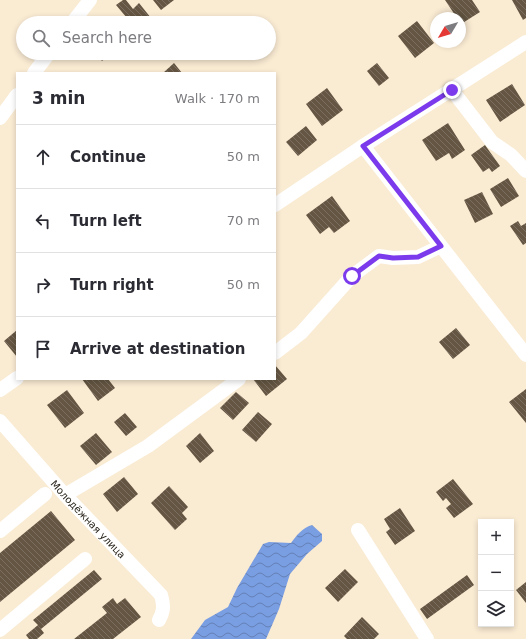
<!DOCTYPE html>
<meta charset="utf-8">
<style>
body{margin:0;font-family:"DejaVu Sans",sans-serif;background:#f7f7f7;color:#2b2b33}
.controls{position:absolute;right:12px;bottom:12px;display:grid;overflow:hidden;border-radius:0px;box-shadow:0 2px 6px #0003}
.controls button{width:36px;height:36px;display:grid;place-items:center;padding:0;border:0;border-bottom:1px solid #e1e1e2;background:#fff;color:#2b2b33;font:20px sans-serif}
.compass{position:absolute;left:430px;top:12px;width:36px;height:36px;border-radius:50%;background:#fff;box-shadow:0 2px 6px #0003;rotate:232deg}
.stop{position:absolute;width:12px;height:12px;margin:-9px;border:3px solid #7c3aed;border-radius:50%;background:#fff}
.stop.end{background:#7c3aed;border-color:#fff;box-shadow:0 1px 4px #0008}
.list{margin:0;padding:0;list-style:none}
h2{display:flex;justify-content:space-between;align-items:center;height:52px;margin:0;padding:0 16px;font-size:17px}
h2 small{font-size:13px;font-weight:400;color:#7c7c81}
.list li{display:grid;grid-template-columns:26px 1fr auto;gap:12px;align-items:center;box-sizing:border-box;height:64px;padding:0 16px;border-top:1px solid #e1e1e2}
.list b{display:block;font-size:15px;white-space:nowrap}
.list em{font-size:13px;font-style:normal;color:#7c7c81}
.icon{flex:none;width:22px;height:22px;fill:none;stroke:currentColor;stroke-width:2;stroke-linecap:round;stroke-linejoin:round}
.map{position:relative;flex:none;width:526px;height:639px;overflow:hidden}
.search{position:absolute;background:#fff;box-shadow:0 2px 6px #0003;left:16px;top:16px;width:260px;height:44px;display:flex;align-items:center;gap:10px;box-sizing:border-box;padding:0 14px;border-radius:22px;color:#7c7c81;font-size:15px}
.panel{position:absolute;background:#fff;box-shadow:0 2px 6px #0003;left:16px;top:72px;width:260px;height:308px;border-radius:0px}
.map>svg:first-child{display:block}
.water{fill:url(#water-waves)}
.building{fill:url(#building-back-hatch)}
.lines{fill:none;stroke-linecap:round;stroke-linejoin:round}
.minor{stroke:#fff;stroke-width:14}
.route{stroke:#7c3aed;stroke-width:5}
.labels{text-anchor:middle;stroke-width:4;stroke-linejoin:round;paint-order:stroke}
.street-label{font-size:10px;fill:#211c13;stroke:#fdfaf5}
</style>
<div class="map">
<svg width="526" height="639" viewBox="0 0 526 639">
<defs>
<pattern id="water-waves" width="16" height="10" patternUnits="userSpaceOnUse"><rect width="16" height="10" fill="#7a9ee2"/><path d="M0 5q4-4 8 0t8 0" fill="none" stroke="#6480b6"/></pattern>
<pattern id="building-back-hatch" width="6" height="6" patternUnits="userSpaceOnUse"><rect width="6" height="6" fill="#645642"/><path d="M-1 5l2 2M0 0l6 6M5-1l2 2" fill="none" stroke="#7a6f60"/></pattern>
</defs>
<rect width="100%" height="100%" fill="#faebd3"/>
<!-- water -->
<path class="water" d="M312,525L322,534V541L307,554L290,574L279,609L266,639H191L205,620L228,607L237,588L263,544L269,542L291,543C297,535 302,528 312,525Z"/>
<!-- building -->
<path class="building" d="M123,0H126L133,9L139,3L155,23H121L127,18L116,5Z
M153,0H174L161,10Z
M445,0H472L480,12L461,24L460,18H457Z
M512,0H526V18L523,20Z
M417,21L434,43L415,58L398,36Z
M96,53H112L102,61Z
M174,63L182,73H163Z
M377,63L389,78L379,86L367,71Z
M512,84L525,105L500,122L486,100Z
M327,88L343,110L322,126L306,104Z
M448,123L465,150L452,159L449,153L436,161L422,140Z
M306,126L317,140L298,156L286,142Z
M485,145L500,166L492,172L489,168L483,172L471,155Z
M508,178L519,196L501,207L490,189Z
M482,192L493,214L475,223L464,200Z
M332,196L350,221L334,233L329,227L320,234L306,215Z
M518,221L521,226L526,223V243L523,245L510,226Z
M456,328L470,345L453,359L439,342Z
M17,330V357L4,341Z
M275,365L287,379L266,396L253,379H275Z
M82,379H108L115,388L98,401Z
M526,389V423L509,402Z
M67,390L84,413L65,428L47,405Z
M236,392L249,403L233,420L220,408Z
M258,412L272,424L256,442L242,430Z
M125,413L137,427L126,436L114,422Z
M96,433L112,452L96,465L80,446Z
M200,433L214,451L200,463L186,446Z
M124,477L138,494L117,512L103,494Z
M453,479L473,504L454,518L446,508L451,504L446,498L443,501L436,492Z
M169,486L188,507L182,513L187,519L175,530L151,503Z
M400,508L415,531L395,545L386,532L390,529L384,519Z
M51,511L75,540L0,602V553Z
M345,569L358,582L338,602L325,588Z
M94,570L102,579L41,629L44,633L37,639H29L26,635L38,625L33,620Z
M467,575L474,585L427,619L420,609Z
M526,582V603L516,590Z
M113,598L117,604L125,598L141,617L113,639H74L107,613L102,607Z
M362,617L379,634L374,639H347L344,636Z"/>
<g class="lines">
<!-- minor -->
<g class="minor">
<path d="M72,23L90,0"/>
<path d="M34,73L49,53"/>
<path d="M452,90L492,142L511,155L526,171"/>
<path d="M0,118L17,95"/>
<path d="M363,146L526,355"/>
<path d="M275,205L363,146L526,42"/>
<path d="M275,353L301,333L352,276L379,256L393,258L418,257L441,246"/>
<path d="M0,390L17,378"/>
<path id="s1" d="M0,421L65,495L161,595C164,605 164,611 159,620"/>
<path d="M65,495L148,446L239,379"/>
<path d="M358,530L427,639"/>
<path d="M0,531L45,494"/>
<path d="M0,630L85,559"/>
</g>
</g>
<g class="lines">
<!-- route -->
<path class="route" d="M352,276L379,256L393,258L418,257L441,246L363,146L452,90"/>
</g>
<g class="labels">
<!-- street labels -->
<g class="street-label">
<text dy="4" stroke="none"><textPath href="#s1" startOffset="132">Молодёжная улица</textPath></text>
</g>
</g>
</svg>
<div class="controls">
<button>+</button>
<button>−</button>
<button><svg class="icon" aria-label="layers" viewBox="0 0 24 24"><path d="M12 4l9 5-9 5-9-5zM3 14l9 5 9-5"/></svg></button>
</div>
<svg class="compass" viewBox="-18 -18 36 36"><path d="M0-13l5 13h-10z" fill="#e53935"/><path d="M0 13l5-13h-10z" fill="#7c7c81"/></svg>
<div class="stop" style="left:352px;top:276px"></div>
<div class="stop end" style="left:452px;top:90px"></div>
<div class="search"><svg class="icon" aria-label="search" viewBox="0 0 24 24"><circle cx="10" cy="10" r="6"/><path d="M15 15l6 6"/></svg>Search here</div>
<section class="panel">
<h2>3 min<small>Walk · 170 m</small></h2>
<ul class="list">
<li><svg class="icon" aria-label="ahead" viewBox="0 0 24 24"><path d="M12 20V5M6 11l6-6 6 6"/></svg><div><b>Continue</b></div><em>50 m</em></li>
<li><svg class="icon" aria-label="left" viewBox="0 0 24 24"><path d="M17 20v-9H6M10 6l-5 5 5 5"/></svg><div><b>Turn left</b></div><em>70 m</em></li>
<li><svg class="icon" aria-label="right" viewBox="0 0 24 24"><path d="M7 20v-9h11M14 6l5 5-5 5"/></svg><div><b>Turn right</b></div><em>50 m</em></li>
<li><svg class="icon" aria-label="arrive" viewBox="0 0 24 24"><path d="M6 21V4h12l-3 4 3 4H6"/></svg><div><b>Arrive at destination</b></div></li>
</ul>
</section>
</div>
